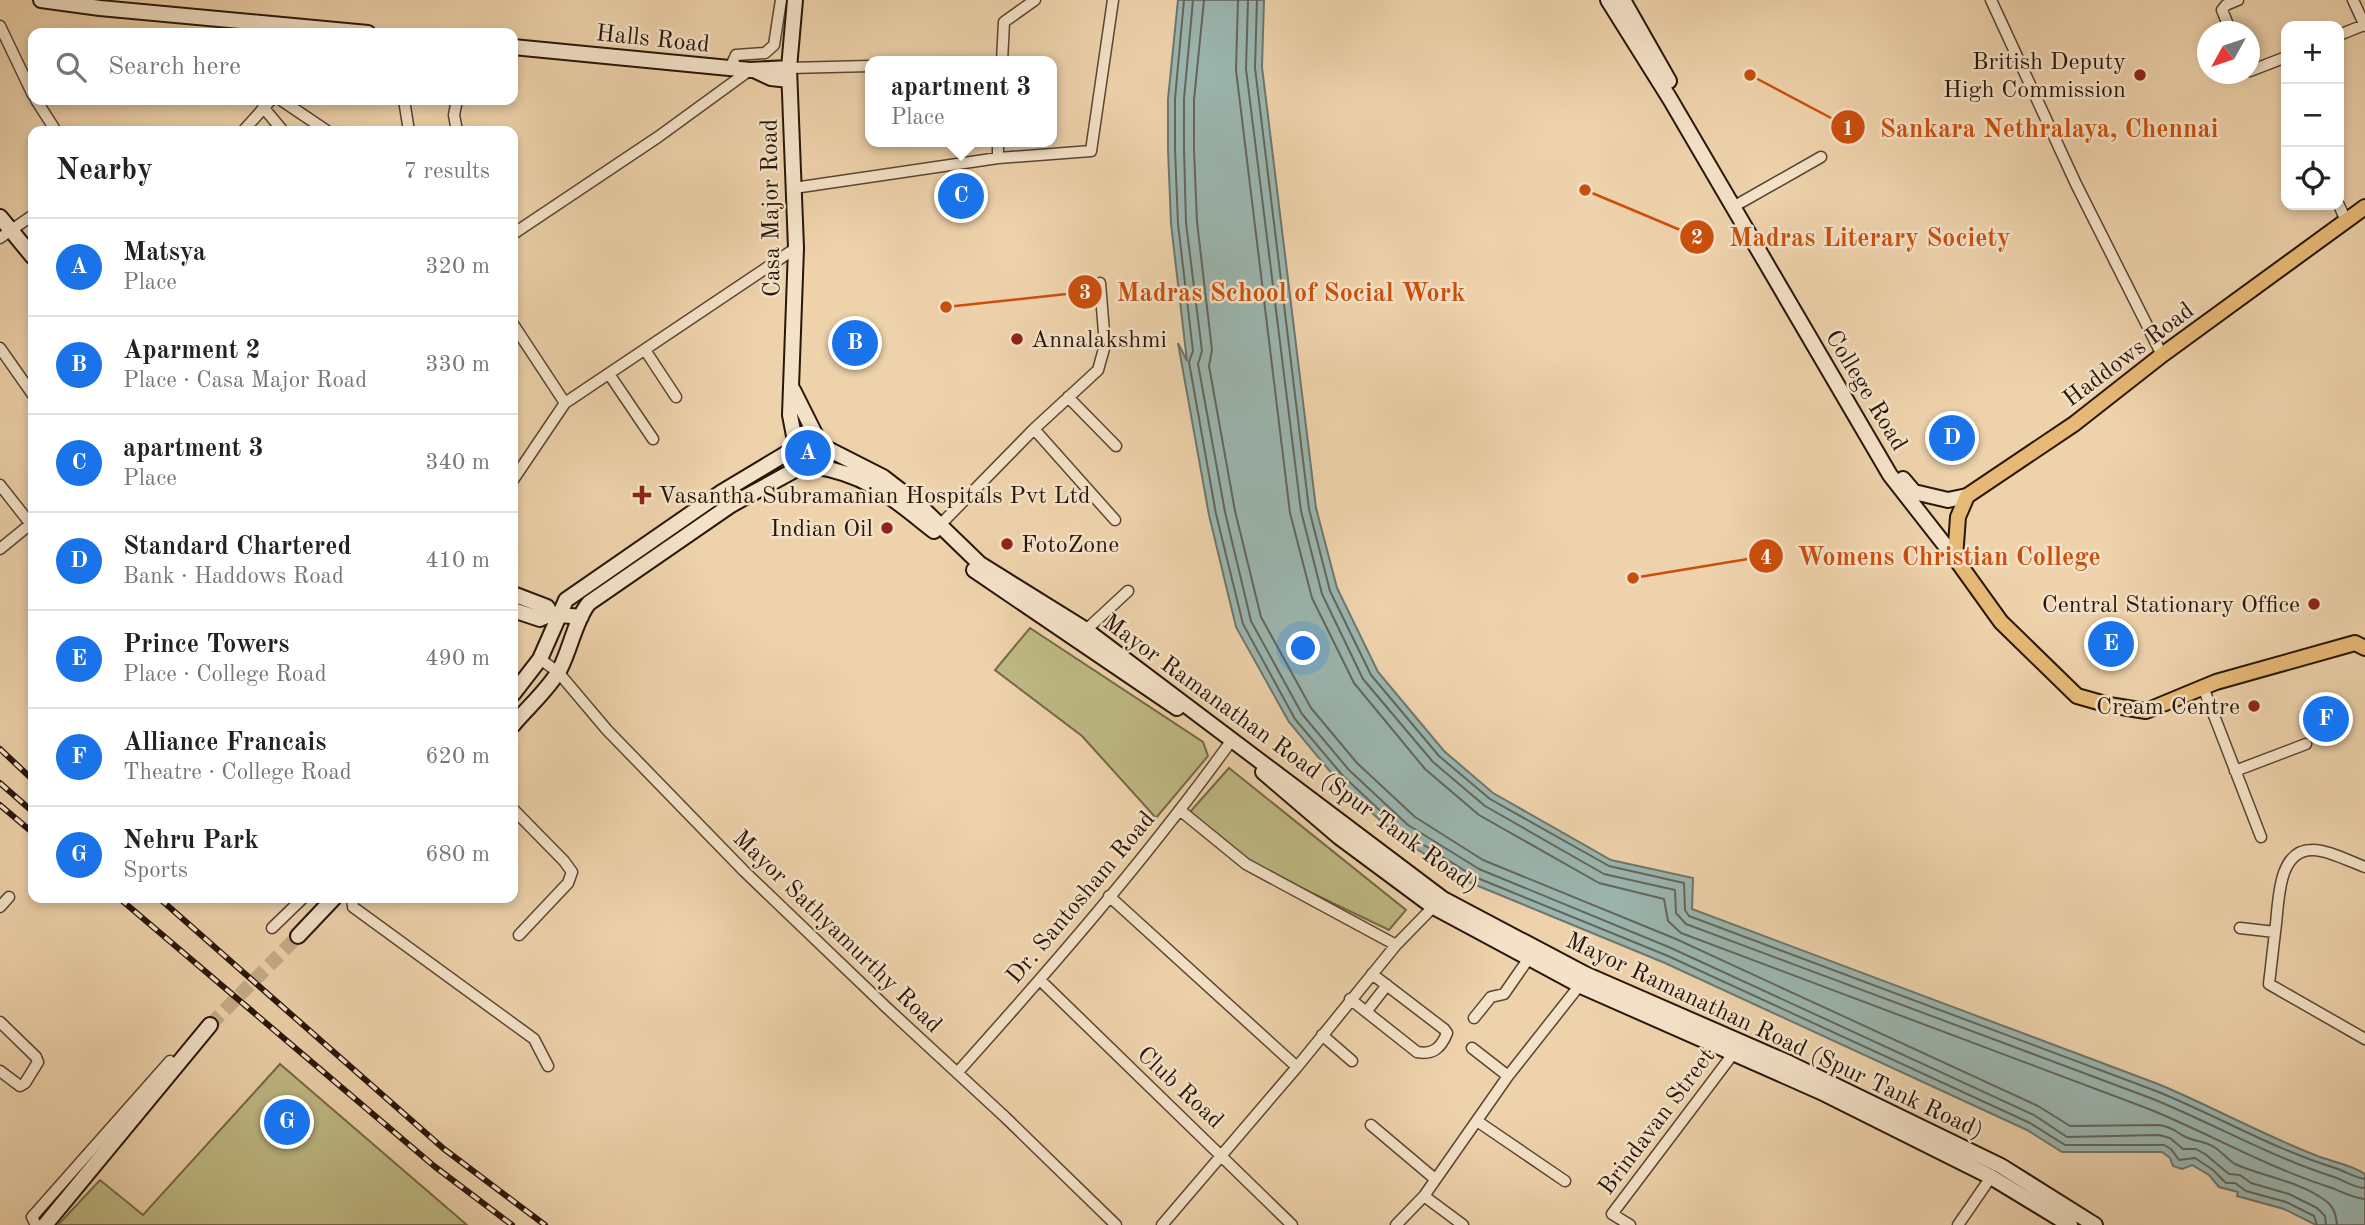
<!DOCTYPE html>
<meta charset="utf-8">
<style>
body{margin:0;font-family:"Old Standard TT",serif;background:#f6f6f6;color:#222}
.controls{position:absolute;right:21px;top:21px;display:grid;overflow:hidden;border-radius:14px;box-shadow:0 4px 10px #0003}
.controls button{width:63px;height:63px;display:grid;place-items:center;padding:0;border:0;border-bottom:2px solid #e0e0e0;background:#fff;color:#222;font:35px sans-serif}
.compass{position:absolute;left:2197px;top:21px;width:63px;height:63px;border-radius:50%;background:#fff;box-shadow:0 4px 10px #0003;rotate:230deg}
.you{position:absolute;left:1304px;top:649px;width:24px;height:24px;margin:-18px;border:5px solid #fff;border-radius:50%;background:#1a73e8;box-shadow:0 0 0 10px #1a73e833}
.badge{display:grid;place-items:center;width:46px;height:46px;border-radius:50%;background:#1a73e8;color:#fff;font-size:23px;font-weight:700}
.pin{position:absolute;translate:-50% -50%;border:4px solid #fff;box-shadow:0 2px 7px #0006}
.popup{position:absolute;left:865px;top:56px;width:192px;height:91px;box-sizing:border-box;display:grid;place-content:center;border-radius:14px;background:#fff;filter:drop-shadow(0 2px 5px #0005);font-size:23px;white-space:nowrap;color:#767676}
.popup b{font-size:26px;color:#222}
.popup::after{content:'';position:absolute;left:50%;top:100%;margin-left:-14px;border:14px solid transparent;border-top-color:#fff}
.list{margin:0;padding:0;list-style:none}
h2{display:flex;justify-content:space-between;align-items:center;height:91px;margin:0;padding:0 28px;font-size:30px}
h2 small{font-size:23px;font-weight:400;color:#767676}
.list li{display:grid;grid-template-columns:46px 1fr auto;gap:21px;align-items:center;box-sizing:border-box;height:98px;padding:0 28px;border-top:2px solid #e0e0e0}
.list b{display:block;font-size:26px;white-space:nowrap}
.list p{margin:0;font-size:23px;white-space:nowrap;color:#767676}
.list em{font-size:23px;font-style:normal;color:#767676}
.icon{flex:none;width:38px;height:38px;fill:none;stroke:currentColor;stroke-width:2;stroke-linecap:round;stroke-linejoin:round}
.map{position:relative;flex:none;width:2365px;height:1225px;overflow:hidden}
.search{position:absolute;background:#fff;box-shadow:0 4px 10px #0003;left:28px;top:28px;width:490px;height:77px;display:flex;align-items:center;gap:18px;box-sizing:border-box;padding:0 24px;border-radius:14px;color:#767676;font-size:26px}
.panel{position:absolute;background:#fff;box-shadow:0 4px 10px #0003;left:28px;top:126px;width:490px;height:777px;border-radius:14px}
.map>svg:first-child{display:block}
.green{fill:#bfba84;stroke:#746846;stroke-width:2}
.water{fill:#9bb6b0;stroke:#6d766d;stroke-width:2}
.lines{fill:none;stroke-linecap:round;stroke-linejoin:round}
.shore{stroke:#62665c;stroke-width:2}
.secondary-tunnel{stroke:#c6ac8b;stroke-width:14;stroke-dasharray:14 7;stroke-linecap:butt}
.street-casing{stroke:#5a4532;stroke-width:13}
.secondary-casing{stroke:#281609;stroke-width:18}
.primary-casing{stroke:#281609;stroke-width:18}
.street{stroke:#f4e2c8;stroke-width:10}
.secondary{stroke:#f4e2c8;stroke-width:14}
.primary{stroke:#e7b976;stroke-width:14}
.rail-casing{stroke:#281609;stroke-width:6}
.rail{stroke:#f4e2c8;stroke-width:3.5;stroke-dasharray:10;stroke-linecap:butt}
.poi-dot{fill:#8f2418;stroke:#f4e2c8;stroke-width:2.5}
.labels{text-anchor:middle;stroke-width:5;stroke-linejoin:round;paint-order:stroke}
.street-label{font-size:24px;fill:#281609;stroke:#f4e2c8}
.poi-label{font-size:24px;fill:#281609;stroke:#f4e2c8;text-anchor:end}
.leader{fill:none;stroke:#cb4f0c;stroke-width:2.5}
.callout-dot{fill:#cb4f0c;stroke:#f4e2c8;stroke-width:2.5}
.mark-label{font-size:21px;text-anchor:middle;font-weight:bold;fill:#fff}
.callout-label{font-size:26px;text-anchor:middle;font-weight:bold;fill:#cb4f0c;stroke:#f4e2c8;stroke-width:5;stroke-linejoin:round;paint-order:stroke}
</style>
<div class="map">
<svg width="2365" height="1225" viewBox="0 0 2365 1225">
<rect width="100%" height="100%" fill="#eed2ab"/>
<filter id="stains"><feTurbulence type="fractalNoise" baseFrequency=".00286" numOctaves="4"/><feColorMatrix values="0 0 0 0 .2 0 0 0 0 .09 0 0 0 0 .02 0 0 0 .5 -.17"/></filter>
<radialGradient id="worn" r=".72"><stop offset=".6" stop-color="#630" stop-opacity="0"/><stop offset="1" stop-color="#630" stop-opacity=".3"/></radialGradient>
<!-- green -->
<path class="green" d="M1030,628L1203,742L1208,756L1156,818L1082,736L995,670Z
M1229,768L1406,910L1389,930L1241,859L1190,812Z
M280,1064L467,1225H58L100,1180L143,1215Z"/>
<!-- water -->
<path class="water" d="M1178,0H1264L1262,67L1316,508L1337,588L1378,672L1444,751L1493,793L1611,860L1693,878L1692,909L2158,1084C2211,1106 2261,1134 2315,1155C2332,1162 2350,1164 2365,1174V1225H2316L2284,1209L2237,1196L2238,1192L2219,1187L2209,1175L2192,1165L2182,1169L2173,1166L2170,1158L2162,1152H2062L2027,1130L1665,963L1471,883L1399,838L1338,781L1289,722L1236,627L1209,515L1178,343L1187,361L1171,224L1168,149V99Z"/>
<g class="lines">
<!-- shore -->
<path class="shore" d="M1184,0L1175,99V149L1178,224L1193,351L1189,362L1216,514L1243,624L1295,719L1343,776L1403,832L1475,877L1668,956L2030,1123L2065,1145H2164L2171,1149L2179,1160L2195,1158L2213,1170L2226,1183H2235L2246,1191L2286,1202L2314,1216L2317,1225
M1193,0L1184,99V149L1186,223L1202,351L1198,364L1225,512L1251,621L1302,714L1349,770L1408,825L1479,869L1671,948L2034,1115L2067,1137L2159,1135L2170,1138L2183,1149H2196L2205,1154L2229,1174L2240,1175L2251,1183L2289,1194L2317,1208L2325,1216L2326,1225
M1204,0L1194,100V149L1197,222L1212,350L1209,366L1235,511L1261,617L1311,708L1357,763L1415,817L1483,860L1676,939L2038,1106L2070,1126L2159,1125C2175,1127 2177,1134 2188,1138C2197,1142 2205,1141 2214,1147C2221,1151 2228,1160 2235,1164C2264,1177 2300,1181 2326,1201C2334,1207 2336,1215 2337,1225
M1238,0L1236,70L1290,513L1312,598L1354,683L1425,769L1479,815L1599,883L1664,899L1668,921L1681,933L2149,1109C2210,1134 2267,1167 2329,1187C2341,1191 2352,1198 2365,1199
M1248,0L1246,69L1301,511L1322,594L1363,679L1433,762L1485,806L1604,874L1675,890L1676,913L1686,924L2153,1099C2214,1124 2271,1157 2334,1177C2345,1181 2354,1188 2365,1188
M1257,0L1255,68L1309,509L1330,591L1371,675L1439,756L1490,799L1609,866L1684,883L1685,910L1689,916L2156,1091C2216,1115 2273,1149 2335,1168C2345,1171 2355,1178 2365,1179"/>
<!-- secondary-tunnel -->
<path class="secondary-tunnel" d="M210,1025L298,936"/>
<defs>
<path id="street" d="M1991,0L2076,184L2162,355
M2353,0L2365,26
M0,26L33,95
M2231,32L2222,10L2226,5L2238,0
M2339,35L2364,25
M1002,61L1004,22L1035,0
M730,68L736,55L765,53L774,45L781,0
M789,68L870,66
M2250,71L2286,57
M36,100L56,131
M281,100L327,131
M404,100L409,131
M263,107L283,131
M243,131L271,100
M457,131L454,115L457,100
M998,158V142
M794,188L998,158L1091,151L1113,0
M1740,203L1821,157
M2339,205L2346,221
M513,234L658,137L750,70
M0,238L33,215
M513,324L565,403
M0,348L33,395
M645,350L676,397
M609,374L653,439
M1068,397L1116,446
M1034,429L1115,520
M513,480L565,403L796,248
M0,485L33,527
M940,525L1034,429L1098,370L1105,345L1100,283
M0,549L33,522
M1086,630L1128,591
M540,659L558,672L607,730L744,871L887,1008L1005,1117L1116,1225
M2203,687L2261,837
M2235,771L2306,744
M513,809L564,861L572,872L568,883L519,935
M1181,811L1246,864L1396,945
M1109,896L1297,1067
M352,898L353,907L534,1039L548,1066
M0,907L9,897
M272,928L303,898
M2240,928L2275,932C2279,906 2276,850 2312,850C2326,849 2351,862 2365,867
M2275,932L2269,984L2365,1039
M1040,980L1292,1225
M1350,999L1417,1052C1433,1055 1441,1048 1447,1033L1444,1029L1372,974
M1366,1012L1387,985
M1474,1018L1491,997L1504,994L1529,958
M0,1022L36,1057L38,1062L25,1083L20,1086L0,1071
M1322,1035L1352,1061
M1472,1048L1508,1076
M957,1073C1052,967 1146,859 1229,744
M1477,1121L1565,1181
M1371,1125L1435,1179
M1424,1196L1463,1225
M36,1225L32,1217L170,1061
M1162,1225L1297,1067L1396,945L1437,903
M1396,1225L1424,1196L1508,1076L1583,981
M1630,1225L1612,1214L1733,1054
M1958,1225L1991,1177"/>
<path id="secondary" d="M41,0L100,8L368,33
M1608,0L1670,99L1890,475L1955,558
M1623,0L1669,81
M513,47L750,70L789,68
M756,71L771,78L789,80
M0,217L33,257
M793,390L817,438
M792 451a16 16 0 1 1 32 0a16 16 0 1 1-32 0Z
M795,441L790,415L796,248L789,68L795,0
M824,447L883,477L918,504L980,564L1086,630L1443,899L1585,974L1789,1063L2001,1166L2095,1225
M814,466C869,475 892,498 934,531
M1903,479L1914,492L1948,500L1967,496
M974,570L1177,708
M513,594L547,607L551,614
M513,610L540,619L551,614L581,617
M513,694L540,659L566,600L722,492L792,450
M513,725C528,707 549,689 560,669C570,650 576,618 589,603L731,505L802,466
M1263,772L1339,837L1432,906L1581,986L1821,1092L1991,1177L2070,1225
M298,936L334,898
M45,1225L210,1025"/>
<path id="primary" d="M2365,207L2162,355L2074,424L1967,496L1958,517L1955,558L2001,622L2077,696L2109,705L2146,711L2216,682L2355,643L2365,648"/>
</defs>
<!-- street casing -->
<use href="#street" class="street-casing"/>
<!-- secondary casing -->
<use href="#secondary" class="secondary-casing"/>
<!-- primary casing -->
<use href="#primary" class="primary-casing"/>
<!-- street -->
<use href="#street" class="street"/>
<!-- secondary -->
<use href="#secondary" class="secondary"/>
<!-- primary -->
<use href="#primary" class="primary"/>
<defs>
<path id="rail" d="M0,749L33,780
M0,783L33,812
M0,805L33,833
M119,898L434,1166L512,1225
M159,898L444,1149L545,1225"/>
</defs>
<!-- rail casing -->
<use href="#rail" class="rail-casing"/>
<!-- rail -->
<use href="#rail" class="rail"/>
</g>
<!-- markers -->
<g class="poi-dot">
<circle cx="2140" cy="75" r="7"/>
<circle cx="1017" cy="339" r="7"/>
<path d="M638.5 484.5h7v7h7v7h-7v7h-7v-7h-7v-7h7z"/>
<circle cx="887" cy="528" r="7"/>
<circle cx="1007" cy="544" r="7"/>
<circle cx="2314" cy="604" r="7"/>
<circle cx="2254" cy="706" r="7"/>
</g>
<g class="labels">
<!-- street labels -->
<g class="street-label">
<text transform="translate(653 38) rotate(6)" y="8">Halls Road</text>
<text transform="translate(770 208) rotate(-91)" y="8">Casa Major Road</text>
<text transform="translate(2128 354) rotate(-37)" y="8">Haddows Road</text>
<text transform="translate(1867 390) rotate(59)" y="8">College Road</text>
<text transform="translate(1291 753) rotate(36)" y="8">Mayor Ramanathan Road (Spur Tank Road)</text>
<text transform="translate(1080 897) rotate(-50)" y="8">Dr. Santosham Road</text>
<text transform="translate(838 931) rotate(44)" y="8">Mayor Sathyamurthy Road</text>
<text transform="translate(1775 1035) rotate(25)" y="8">Mayor Ramanathan Road (Spur Tank Road)</text>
<text transform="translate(1181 1087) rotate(43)" y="8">Club Road</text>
<text transform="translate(1656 1121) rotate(-53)" y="8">Brindavan Street</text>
</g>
<!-- poi labels -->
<g class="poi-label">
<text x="2126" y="69">British Deputy<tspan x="2126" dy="28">High Commission</tspan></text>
<text x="1031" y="347" text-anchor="start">Annalakshmi</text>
<text x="658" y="503" text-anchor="start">Vasantha Subramanian Hospitals Pvt Ltd</text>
<text x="873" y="536">Indian Oil</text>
<text x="1021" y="552" text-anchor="start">FotoZone</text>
<text x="2300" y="612">Central Stationary Office</text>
<text x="2240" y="714">Cream Centre</text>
</g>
</g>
<!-- callouts -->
<path class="leader" d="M1750 75L1848 127M1585 190L1697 237M946 307L1085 292M1633 578L1766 556"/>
<g class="callout-dot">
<circle cx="1750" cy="75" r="7"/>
<circle cx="1585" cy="190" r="7"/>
<circle cx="946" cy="307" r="7"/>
<circle cx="1633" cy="578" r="7"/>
<circle cx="1848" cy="127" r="18"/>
<circle cx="1697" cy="237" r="18"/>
<circle cx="1085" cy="292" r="18"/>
<circle cx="1766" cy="556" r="18"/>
</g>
<g class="mark-label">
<text x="1848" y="135">1</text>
<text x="1697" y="244">2</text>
<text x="1085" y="299">3</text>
<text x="1766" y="564">4</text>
</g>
<g class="callout-label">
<text x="2049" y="137">Sankara Nethralaya, Chennai</text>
<text x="1870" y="246">Madras Literary Society</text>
<text x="1291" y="301">Madras School of Social Work</text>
<text x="1949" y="565">Womens Christian College</text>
</g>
<rect width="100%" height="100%" filter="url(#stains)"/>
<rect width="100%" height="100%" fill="url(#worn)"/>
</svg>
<div class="controls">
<button>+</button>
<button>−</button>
<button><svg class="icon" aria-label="locate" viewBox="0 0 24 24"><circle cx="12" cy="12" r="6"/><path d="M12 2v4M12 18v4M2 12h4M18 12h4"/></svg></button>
</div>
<svg class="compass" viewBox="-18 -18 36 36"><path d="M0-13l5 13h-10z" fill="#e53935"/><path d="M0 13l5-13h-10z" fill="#767676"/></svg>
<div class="you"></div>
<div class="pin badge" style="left:808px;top:453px">A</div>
<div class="pin badge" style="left:855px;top:343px">B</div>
<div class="pin badge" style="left:961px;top:196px">C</div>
<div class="popup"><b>apartment 3</b>Place</div>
<div class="pin badge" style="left:1952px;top:438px">D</div>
<div class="pin badge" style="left:2111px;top:644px">E</div>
<div class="pin badge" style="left:2326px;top:719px">F</div>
<div class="pin badge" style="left:287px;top:1122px">G</div>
<div class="search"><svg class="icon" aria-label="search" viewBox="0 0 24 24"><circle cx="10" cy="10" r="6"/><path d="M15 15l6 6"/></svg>Search here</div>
<section class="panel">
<h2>Nearby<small>7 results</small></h2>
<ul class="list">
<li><span class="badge">A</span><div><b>Matsya</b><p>Place</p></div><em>320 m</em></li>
<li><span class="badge">B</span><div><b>Aparment 2</b><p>Place · Casa Major Road</p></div><em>330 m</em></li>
<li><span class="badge">C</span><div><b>apartment 3</b><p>Place</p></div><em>340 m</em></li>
<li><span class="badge">D</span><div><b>Standard Chartered</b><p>Bank · Haddows Road</p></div><em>410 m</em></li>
<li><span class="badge">E</span><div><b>Prince Towers</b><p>Place · College Road</p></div><em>490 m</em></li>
<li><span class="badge">F</span><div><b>Alliance Francais</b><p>Theatre · College Road</p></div><em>620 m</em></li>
<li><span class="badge">G</span><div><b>Nehru Park</b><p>Sports</p></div><em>680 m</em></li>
</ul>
</section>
</div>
